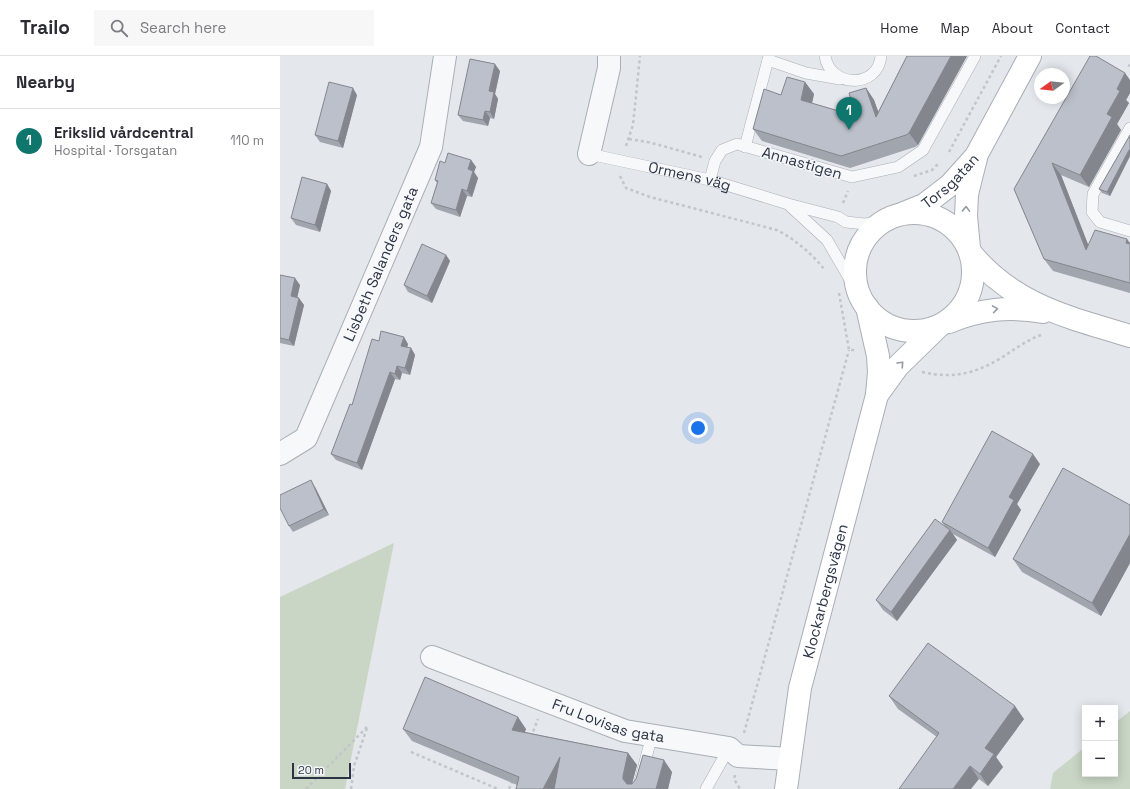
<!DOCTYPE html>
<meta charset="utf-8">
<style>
body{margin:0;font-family:"Space Grotesk",sans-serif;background:#f7f7f7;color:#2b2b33}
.controls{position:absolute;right:12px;bottom:12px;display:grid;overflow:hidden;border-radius:0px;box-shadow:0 2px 10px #0003}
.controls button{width:36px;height:36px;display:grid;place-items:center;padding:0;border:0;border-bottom:1px solid #e1e1e2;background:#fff;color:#2b2b33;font:20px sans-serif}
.compass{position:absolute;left:754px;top:12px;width:36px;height:36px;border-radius:50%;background:#fff;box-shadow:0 2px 10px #0003;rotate:255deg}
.scale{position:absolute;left:12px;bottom:10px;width:59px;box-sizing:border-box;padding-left:4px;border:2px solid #2b3445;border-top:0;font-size:11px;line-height:14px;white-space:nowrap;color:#2b3445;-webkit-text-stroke:3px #f4f6f9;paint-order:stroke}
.you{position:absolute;left:418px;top:372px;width:14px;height:14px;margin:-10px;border:3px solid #fff;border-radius:50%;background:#1a73e8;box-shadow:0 0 0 6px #1a73e833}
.badge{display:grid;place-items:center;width:26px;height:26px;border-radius:50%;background:#0f766e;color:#fff;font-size:13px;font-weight:700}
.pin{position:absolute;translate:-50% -33px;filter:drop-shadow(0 1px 2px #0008)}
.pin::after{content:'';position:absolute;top:21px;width:14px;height:12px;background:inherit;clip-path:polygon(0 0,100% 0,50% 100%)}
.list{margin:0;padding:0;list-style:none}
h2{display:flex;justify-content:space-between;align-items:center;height:52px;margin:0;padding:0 16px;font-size:17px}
h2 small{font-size:13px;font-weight:400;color:#7c7c81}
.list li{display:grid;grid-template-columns:26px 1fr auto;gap:12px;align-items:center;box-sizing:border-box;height:64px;padding:0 16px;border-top:1px solid #e1e1e2}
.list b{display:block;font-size:15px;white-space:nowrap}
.list p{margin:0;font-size:13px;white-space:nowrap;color:#7c7c81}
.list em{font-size:13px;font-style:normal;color:#7c7c81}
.icon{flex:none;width:22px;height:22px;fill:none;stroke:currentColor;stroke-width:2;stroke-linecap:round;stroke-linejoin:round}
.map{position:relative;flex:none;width:850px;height:733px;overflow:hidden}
header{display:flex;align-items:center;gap:24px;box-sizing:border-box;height:56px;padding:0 20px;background:#fff;border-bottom:1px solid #e1e1e2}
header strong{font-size:19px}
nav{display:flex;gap:22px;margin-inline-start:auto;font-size:14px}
.search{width:280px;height:36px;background:#f7f7f7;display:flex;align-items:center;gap:10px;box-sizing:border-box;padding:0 14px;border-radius:0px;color:#7c7c81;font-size:15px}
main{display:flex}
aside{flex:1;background:#fff}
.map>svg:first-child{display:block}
.green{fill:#c9d6c5}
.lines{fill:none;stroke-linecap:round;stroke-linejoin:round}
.lane-casing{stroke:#a9aeb7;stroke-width:12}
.street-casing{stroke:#a9aeb7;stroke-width:24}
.secondary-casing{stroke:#a9aeb7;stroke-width:24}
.path{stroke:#c2c5cb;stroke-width:2.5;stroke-dasharray:3 3;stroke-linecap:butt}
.lane{stroke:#f7f8fa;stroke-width:11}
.street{stroke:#f7f8fa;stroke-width:22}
.secondary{stroke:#fff;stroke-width:22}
.wall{fill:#a1a5ae}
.shaded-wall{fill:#83868d}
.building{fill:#bbc0ca;stroke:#83868d}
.oneway{stroke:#959aa2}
.labels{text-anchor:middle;stroke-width:3;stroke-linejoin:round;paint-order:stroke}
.street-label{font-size:15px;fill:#2b3445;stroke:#f4f6f9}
</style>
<header>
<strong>Trailo</strong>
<div class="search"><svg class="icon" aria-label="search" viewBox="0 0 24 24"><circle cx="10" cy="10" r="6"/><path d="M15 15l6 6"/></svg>Search here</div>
<nav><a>Home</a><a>Map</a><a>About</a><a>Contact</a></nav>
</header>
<main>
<aside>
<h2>Nearby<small></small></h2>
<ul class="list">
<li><span class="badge">1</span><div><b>Erikslid vårdcentral</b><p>Hospital · Torsgatan</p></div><em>110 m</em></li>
</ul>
</aside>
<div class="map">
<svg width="850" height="733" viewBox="0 0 850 733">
<rect width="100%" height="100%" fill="#e4e7ec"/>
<!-- green -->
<path class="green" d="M114,487L65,733H0V541Z
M850,655V733H770L773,717L805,691V718H835V667Z"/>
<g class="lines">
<defs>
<g id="lane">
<path d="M545,0C550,32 598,33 601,0"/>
<path d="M488,4L526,17L560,23"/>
<path d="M850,72L813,138L812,156L820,166L850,175"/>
<path d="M465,91L489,0"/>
<path id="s1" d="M309,98L430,124L508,148L558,161L566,166L585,168L605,165"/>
<path d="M430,124L435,105L442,94L457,88L572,121L618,111L643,94L695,0"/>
<path d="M510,150L547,184L583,246"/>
<path d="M358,733L372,679"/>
<path d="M426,733L449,692"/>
</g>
<g id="street">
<path d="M309,98L329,12V0"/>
<path id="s2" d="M0,398L26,382L151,91L165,0"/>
<path id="s3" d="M152,601L345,675L449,692L458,700L510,703"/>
</g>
<g id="secondary">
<circle cx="634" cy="216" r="59"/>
<path id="s4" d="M624,157L644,149L670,129L696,100L750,0"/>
<path d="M689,192L686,160L687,138L696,102"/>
<path d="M690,196C733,249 788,261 850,280"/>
<path d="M669,266C701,253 729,250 763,256"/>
<path d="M597,339L618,310L658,271"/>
<path id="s5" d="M506,733L520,632L597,339L599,316L598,300L587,251"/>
</g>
</defs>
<!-- lane casing -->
<use href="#lane" class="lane-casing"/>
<!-- street casing -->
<use href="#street" class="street-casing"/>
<!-- secondary casing -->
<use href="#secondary" class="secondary-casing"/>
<!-- path -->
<path class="path" d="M848,9L850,10
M349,83L372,87L422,101
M346,90L353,69L360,0
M669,96L721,0
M340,120L346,132L370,141L497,174C516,184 531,197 545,214
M634,120L652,114L659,107
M563,147L568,135
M559,237L569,294H575
M642,316C673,323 694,318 721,302C735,293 748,283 764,278
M464,677L569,294
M251,681L258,663
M131,696L218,733
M455,719L454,723L460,733
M26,733L87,671
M71,733L74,710L87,672
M229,733L233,724"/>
<!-- lane -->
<use href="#lane" class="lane"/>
<!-- street -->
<use href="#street" class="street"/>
<!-- secondary -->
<use href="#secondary" class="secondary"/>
</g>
<!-- wall -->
<path class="wall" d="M627,0H687L638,89L635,91L570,112L482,85L473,73L501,39L525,26L534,38L532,47L576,60L586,32L594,44L598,56Z
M220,15L215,38L218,43L214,63L210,62L208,70L183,65L178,59Z
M850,24V37L846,44L849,47L837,68L841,74L809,131L781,119L808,189L850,187V237L773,215L764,203L734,133Z
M77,39L63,92L40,86L35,79Z
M850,79V100L830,140L822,137L819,133Z
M191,104L196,111L194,116L198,122L192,141L187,140L180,161L156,153L151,147L157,127L155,124L165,107Z
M47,128L51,135L40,176L16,169L11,162Z
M166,199L170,205L152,247L128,236L124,229Z
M0,219L20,229L17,242L24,249L14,290L0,287Z
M99,285L128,288L127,291L131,292L135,299L130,319L122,317L120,324L115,323L82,414L56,404L51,398L72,349Z
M760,408L737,448L741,454L715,501L673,478L677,484L617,565L603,554L596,544L665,471L662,466Z
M35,431L49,459L13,476L9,470Z
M850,449V507L821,560L742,516L733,503Z
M609,640L744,663L716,701L723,711L708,730L699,723L657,681L618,653Z
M123,673H246L245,676L348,697L357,709L352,727L392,716L388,733L237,729L132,685Z"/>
<!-- shaded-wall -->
<path class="shaded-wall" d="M671,0H687L638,89L629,77Z
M215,8L220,15L215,38L218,43L214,63L210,56L209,35Z
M845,17L850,24V37L846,44L849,47L837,68L841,74L809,131L800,119L827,58L837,33Z
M525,26L534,38L530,56L521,44Z
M73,32L77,39L63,92L58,85Z
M586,32L594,44L605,74L596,61Z
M205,55L210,62L208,70L203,64Z
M849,94L850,95V100L830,140L827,136Z
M191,104L196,111L194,116L198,122L192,141L187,135L188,113Z
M772,107L781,119L815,206L806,194Z
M47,128L51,135L40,176L35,169Z
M182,133L187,140L180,161L176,154Z
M847,183L850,187V192L846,187Z
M166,199L170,205L152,247L147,240Z
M15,222L20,229L16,247L11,240Z
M19,242L24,249L14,290L9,284Z
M124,281L128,288L126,296L121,290Z
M131,292L135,299L130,319L125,312Z
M117,310L122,317L120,324L115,318Z
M110,316L115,323L82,414L77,407Z
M753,398L760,408L737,448L741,454L715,501L708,492L729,441Z
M31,424L35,431L49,459L44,453Z
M670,474L677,484L617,565L611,556Z
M850,478V507L821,560L812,547Z
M735,650L744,663L716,701L723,711L708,730L700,718L705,692Z
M238,661L246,673L241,686L232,674Z
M348,697L357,709L351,732L343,723V720Z
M280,701L278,733H263Z
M384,704L392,716L388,733H376Z
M690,710L699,723L691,733H673Z"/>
<!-- building -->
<path class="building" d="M627,0H671L629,77L626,79L561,100L473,73L484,33L501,39L507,21L525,26L521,44L576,60L569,37L586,32L596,61Z
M810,0H816L845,17L837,33L840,35L827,58L832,61L800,119L772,107L806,194L815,174L847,183L846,187L850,188V227L764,203L734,133Z
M190,3L215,8L209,35L214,36L210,56L205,55L203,64L178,59Z
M49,26L73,32L58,85L35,79Z
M850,79V94H849L827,136L819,133Z
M168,97L191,104L188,113L193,115L187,135L182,133L176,154L151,147L158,125L155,124L160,105L165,107Z
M22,121L47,128L35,169L11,162Z
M142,188L166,199L147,240L124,229Z
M0,219L15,222L11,240L19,242L9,284L0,282Z
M101,275L124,281L121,290L131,292L125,312L117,310L115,318L110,316L77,407L51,398L70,348L72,349L92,283L99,285Z
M712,375L753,398L729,441L734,444L708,492L662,466Z
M783,412L850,449V478L812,547L733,503Z
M31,424L44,453L9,470L0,452V439Z
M655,463L670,474L611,556L596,544Z
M648,587L735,650L705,692L714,698L700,718L690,710L673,733H619L659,677L609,640Z
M145,621L238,661L232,674L348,697L343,720V723L347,728H352L356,723L363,699L384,704L376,733H274L280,701L263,733H236L239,721L123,673Z"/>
<!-- one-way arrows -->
<defs><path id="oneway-chevron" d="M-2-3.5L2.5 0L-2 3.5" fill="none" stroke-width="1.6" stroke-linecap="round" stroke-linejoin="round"/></defs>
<g class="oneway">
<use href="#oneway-chevron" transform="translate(686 153) rotate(-88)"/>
<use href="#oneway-chevron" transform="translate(715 253) rotate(-9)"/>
<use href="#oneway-chevron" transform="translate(621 308) rotate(-47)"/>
</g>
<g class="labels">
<!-- street labels -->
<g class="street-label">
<text transform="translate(522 107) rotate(16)" y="5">Annastigen</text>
<text dy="5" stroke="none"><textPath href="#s1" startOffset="103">Ormens väg</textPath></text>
<text dy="5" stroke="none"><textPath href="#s4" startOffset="57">Torsgatan</textPath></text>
<text dy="5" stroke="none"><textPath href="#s2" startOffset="220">Lisbeth Salanders gata</textPath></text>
<text dy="5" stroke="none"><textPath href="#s5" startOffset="202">Klockarbergsvägen</textPath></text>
<text dy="5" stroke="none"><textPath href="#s3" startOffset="188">Fru Lovisas gata</textPath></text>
</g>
</g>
</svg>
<div class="controls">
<button>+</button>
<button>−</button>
</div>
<svg class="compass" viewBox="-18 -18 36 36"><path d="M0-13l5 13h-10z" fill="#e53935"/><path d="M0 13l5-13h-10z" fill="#7c7c81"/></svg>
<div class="scale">20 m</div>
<div class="you"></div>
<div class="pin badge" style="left:569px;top:74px">1</div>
</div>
</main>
